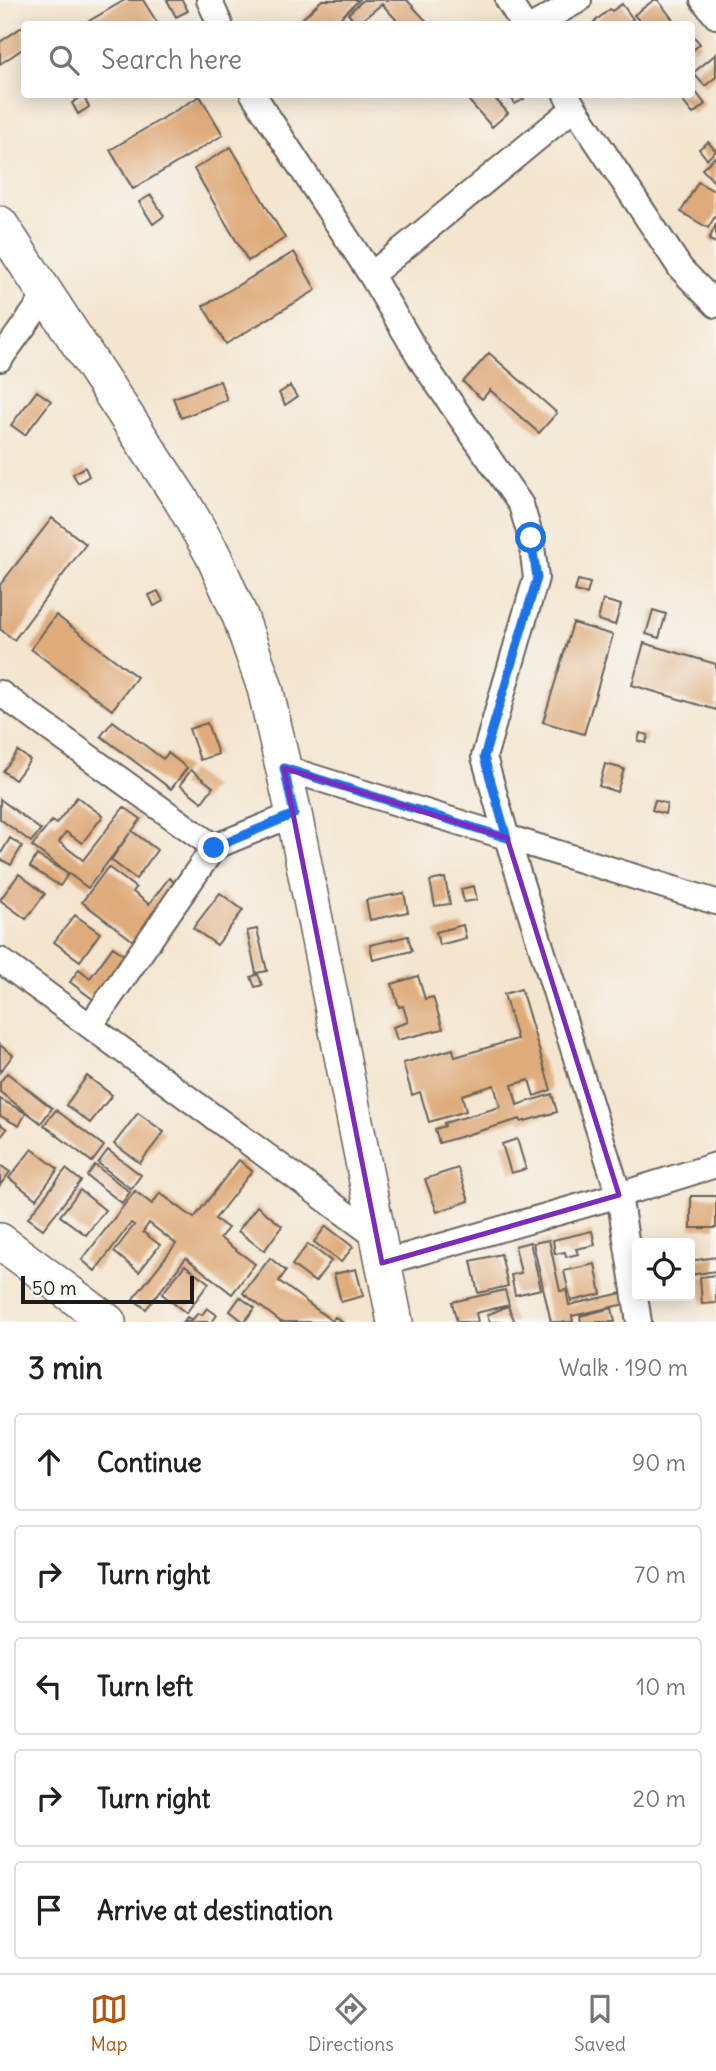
<!DOCTYPE html>
<meta charset="utf-8">
<style>
body{margin:0;font-family:Delius,sans-serif;background:#f6f6f6;color:#222}
.controls{position:absolute;right:21px;bottom:21px;display:grid;overflow:hidden;border-radius:7px;box-shadow:0 4px 18px #0003}
.controls button{width:63px;height:63px;display:grid;place-items:center;padding:0;border:0;border-bottom:2px solid #e0e0e0;background:#fff;color:#222;font:35px sans-serif}
.scale{position:absolute;left:21px;bottom:18px;width:173px;box-sizing:border-box;padding-left:7px;border:4px solid #1c1c1c;border-top:0;font-size:19px;line-height:24px;white-space:nowrap;color:#1c1c1c;-webkit-text-stroke:5px #f6f6f2;paint-order:stroke}
.stop{position:absolute;width:21px;height:21px;margin:-16px;border:5px solid #1a73e8;border-radius:50%;background:#fff}
.stop.end{background:#1a73e8;border-color:#fff;box-shadow:0 2px 7px #0008}
.list{margin:0;padding:0;list-style:none}
h2{display:flex;justify-content:space-between;align-items:center;height:91px;margin:0;padding:0 28px;font-size:30px}
h2 small{font-size:23px;font-weight:400;color:#767676}
.list li{display:grid;grid-template-columns:46px 1fr auto;gap:21px;align-items:center;box-sizing:border-box;height:98px;margin:0 14px 14px;padding:0 14px;border:2px solid #e0e0e0;border-radius:7px}
.list b{display:block;font-size:26px;white-space:nowrap}
.list em{font-size:23px;font-style:normal;color:#767676}
.icon{flex:none;width:38px;height:38px;fill:none;stroke:currentColor;stroke-width:2;stroke-linecap:round;stroke-linejoin:round}
.map{position:relative;flex:none;width:716px;height:1322px;overflow:hidden}
.search{position:absolute;background:#fff;box-shadow:0 4px 18px #0003;left:21px;right:21px;top:21px;height:77px;display:flex;align-items:center;gap:18px;box-sizing:border-box;padding:0 24px;border-radius:7px;color:#767676;font-size:26px}
.sheet{height:651px;background:#fff}
nav{display:flex;justify-content:space-around;align-items:center;box-sizing:border-box;height:98px;border-top:2px solid #e0e0e0;background:#fff;font-size:19px;color:#767676}
nav a{display:grid;justify-items:center;gap:4px}
nav .on{color:#b45309}
.map>svg:first-child{display:block}
.building{fill:#dfab7a}
.lines{fill:none;stroke-linecap:round;stroke-linejoin:round}
.street-casing{stroke:#68625b;stroke-width:28}
.secondary-casing{stroke:#68625b;stroke-width:38}
.street{stroke:#fff;stroke-width:24}
.secondary{stroke:#fff;stroke-width:35}
.route{stroke:#1a73e8;stroke-width:9}
.marked{fill:none;stroke:#7b2cbf;stroke-width:5;stroke-linejoin:round}
</style>
<div class="map">
<svg width="716" height="1322" viewBox="0 0 716 1322">
<rect width="100%" height="100%" fill="#f6f6f2"/>
<filter id="ink" filterUnits="userSpaceOnUse"><feTurbulence type="fractalNoise" baseFrequency=".0143" numOctaves="2"/><feDisplacementMap in="SourceGraphic" scale="14" xChannelSelector="R" yChannelSelector="G"/><feConvolveMatrix kernelMatrix="1 2 1 2 8 2 1 2 1" color-interpolation-filters="sRGB"/></filter>
<filter id="wash" filterUnits="userSpaceOnUse"><feTurbulence type="fractalNoise" baseFrequency=".00686" numOctaves="4" result="noise"/><feDisplacementMap in="SourceGraphic" scale="28" xChannelSelector="R" yChannelSelector="G"/><feGaussianBlur stdDeviation="1.57" result="paint"/><feColorMatrix in="noise" values="0 0 0 0 0 0 0 0 0 0 0 0 0 0 0 0 0 1.4 0 .05"/><feComposite in="paint" operator="in"/></filter>
<g filter="url(#wash)">
<rect width="100%" height="100%" fill="#f4e5cf"/>
<g id="blocks">
<!-- building -->
<path class="building" d="M125,0H143L158,24H84Z
M167,0H182L188,11L176,17Z
M322,0H359L334,24H297Z
M363,0H407L429,24H400L382,4L357,24L348,14Z
M654,0H658L673,20L667,24H642L634,15Z
M622,4L633,19L626,24H595L594,22L610,9L612,11Z
M22,27L24,31V48L0,64V42Z
M692,34L700,44L692,51Z
M716,54V77L705,86L693,73Z
M692,87L705,104L693,114L677,94H692Z
M463,94H491L508,113L492,127Z
M509,94H521L524,99L515,104Z
M83,96L89,107L78,114L72,103Z
M200,96L223,135L133,189L110,150Z
M708,142L716,151L707,159L699,149Z
M231,147L285,238L248,261L194,169Z
M715,157L716,158V184L702,169Z
M698,182L716,192V215L708,228L681,212Z
M151,195L164,216L153,224L139,202Z
M716,224V243L709,240Z
M294,252L316,290L226,344L203,306Z
M489,353L557,413L539,433L490,390L482,399L463,382Z
M220,381L227,400L181,418L173,398Z
M290,386L297,397L285,405L279,393Z
M37,391L51,401L25,435L11,425Z
M85,467L89,476L78,483L73,474Z
M52,518L86,544L14,640L0,629V585Z
M578,580L590,583L587,594L575,591Z
M158,591L163,601L154,606L149,595Z
M603,600L621,605L615,625L598,620Z
M653,610L666,614L659,638L646,634Z
M56,615L137,677L112,710L31,649Z
M573,623L613,635L584,734L543,722Z
M644,643L716,664V710L632,685Z
M113,721L163,759L168,753L187,768L171,789L101,736Z
M207,723L218,754L200,760L189,729Z
M640,733L648,735L646,743L638,741Z
M18,751L30,760L15,780L3,771Z
M605,764L624,769L617,792L599,786Z
M191,770L213,787L202,802L180,785Z
M77,797L103,816L82,843L66,832L59,842L83,860L124,807L141,819L132,831L157,850L136,879L111,860L130,833L88,888L32,846L52,821L56,824Z
M0,799L41,830L31,842L0,819Z
M655,800L667,804L665,814L652,810Z
M10,838L22,846L11,865L0,859V855Z
M37,855L68,874L60,886L30,867Z
M108,867L136,888L133,892L149,904L169,878L179,886L136,943L82,902Z
M19,874L45,894L26,919L0,900Z
M445,878L450,904L435,906L430,881Z
M474,886L477,900L464,902L461,889Z
M220,893L243,910L217,945L193,928Z
M404,893L408,912L370,920L366,900Z
M75,915L100,933L80,961L54,942Z
M463,925L466,938L439,945L436,932Z
M257,929L267,971L256,973L247,931Z
M408,936L412,951L373,960L370,945Z
M113,947L127,957L94,1000L70,982L79,969L90,978Z
M258,974L262,985L255,987L251,977Z
M418,976L425,999L433,997L443,1029L397,1040L393,1027L408,1022L403,1006L399,1007L392,984Z
M521,989L551,1090L534,1096L529,1080L512,1085L517,1105L552,1094L557,1112L521,1122L520,1119L439,1143L435,1129L445,1126L444,1123L500,1107L494,1085L462,1095L466,1111L429,1122L420,1092L412,1095L403,1063L453,1049L455,1057L517,1039L504,994Z
M0,1045L13,1055L0,1072Z
M7,1073L52,1108L41,1123L0,1092V1082Z
M87,1076L112,1095L90,1123L66,1105Z
M0,1099L26,1113L19,1126L0,1116Z
M56,1110L104,1146L92,1162L44,1125Z
M138,1113L164,1132L140,1163L114,1144Z
M0,1124L7,1129L0,1138Z
M517,1139L526,1169L511,1173L502,1144Z
M32,1149L58,1169L36,1199L9,1178Z
M108,1150L141,1175L131,1189L98,1163Z
M239,1160L252,1171L215,1219L228,1228L220,1238L255,1264L232,1294L186,1258L146,1309L133,1299L176,1244L149,1223L143,1232L160,1245L139,1272L114,1252L134,1225L131,1223L95,1271L82,1260L135,1191L152,1204L160,1193L194,1218Z
M0,1165L10,1172L0,1185Z
M95,1165L130,1192L122,1203L87,1176Z
M458,1168L469,1201L437,1212L425,1179Z
M66,1169L81,1181L43,1229L28,1218Z
M80,1190L105,1210L86,1235L60,1216Z
M691,1196H716V1228H691Z
M257,1206L282,1226L264,1251L238,1231Z
M326,1226L353,1247L341,1262L314,1242Z
M592,1231L595,1245L576,1249L578,1254L566,1257L565,1252L555,1254L553,1240Z
M549,1240L560,1291L566,1290L569,1305L622,1293L625,1304L572,1316L573,1322H551L533,1243Z
M530,1242L541,1289L515,1295L511,1275L521,1273L515,1246Z
M308,1244L331,1261L315,1282L292,1265Z
M501,1254L508,1286L478,1293L471,1261Z
M716,1257V1271L690,1275V1261Z
M270,1258L286,1271L279,1281L332,1321L335,1317L342,1322H281L243,1293Z
M595,1264L601,1294L571,1301L564,1271Z
M185,1265L209,1283L186,1313L162,1294Z
M356,1269L363,1296L341,1302L334,1274Z
M716,1275V1303L702,1304L700,1277Z
M505,1290L509,1305L476,1313L478,1322H457L452,1302Z
M240,1297L255,1308L244,1322L230,1311Z
M508,1306L515,1322H490L487,1315Z
M207,1308L217,1315L212,1322H183L187,1317L192,1320L198,1313L202,1315Z
M612,1308L615,1322H581L580,1316Z"/>
</g>
</g>
<g filter="url(#ink)">
<use href="#blocks" fill-opacity="0" stroke="#68625b" stroke-width="2"/>
<g class="lines">
<defs>
<path id="street" d="M209,0L220,24
M508,0L523,24
M703,0L716,16
M536,24L579,0
M253,94L371,275L423,363L521,505L531,538L536,578L484,757L507,838L619,1195L639,1322
M566,95L681,269L716,305
M371,275L574,108
M0,359L47,294
M0,693L214,847
M284,768L716,902
M0,960L377,1237
M90,1026L214,847L294,814
M382,1263L619,1195L716,1165"/>
<path id="secondary" d="M0,224L182,501L213,555L240,616L265,688L294,814L395,1322
M0,1241L108,1322"/>
</defs>
<!-- street casing -->
<use href="#street" class="street-casing"/>
<!-- secondary casing -->
<use href="#secondary" class="secondary-casing"/>
<!-- street -->
<use href="#street" class="street"/>
<!-- secondary -->
<use href="#secondary" class="secondary"/>
</g>
</g>
<g class="lines" filter="url(#ink)">
<!-- route -->
<path class="route" d="M214,848L294,814L284,768L507,838L484,757L537,578L531,538"/>
</g>
<!-- marked area -->
<path class="marked" d="M284,768L507,838L619,1195L382,1263Z"/>
</svg>
<div class="controls">
<button><svg class="icon" aria-label="locate" viewBox="0 0 24 24"><circle cx="12" cy="12" r="6"/><path d="M12 2v4M12 18v4M2 12h4M18 12h4"/></svg></button>
</div>
<div class="scale">50 m</div>
<div class="stop" style="left:531px;top:538px"></div>
<div class="stop end" style="left:214px;top:848px"></div>
<div class="search"><svg class="icon" aria-label="search" viewBox="0 0 24 24"><circle cx="10" cy="10" r="6"/><path d="M15 15l6 6"/></svg>Search here</div>
</div>
<section class="sheet">
<h2>3 min<small>Walk · 190 m</small></h2>
<ul class="list">
<li><svg class="icon" aria-label="ahead" viewBox="0 0 24 24"><path d="M12 20V5M6 11l6-6 6 6"/></svg><div><b>Continue</b></div><em>90 m</em></li>
<li><svg class="icon" aria-label="right" viewBox="0 0 24 24"><path d="M7 20v-9h11M14 6l5 5-5 5"/></svg><div><b>Turn right</b></div><em>70 m</em></li>
<li><svg class="icon" aria-label="left" viewBox="0 0 24 24"><path d="M17 20v-9H6M10 6l-5 5 5 5"/></svg><div><b>Turn left</b></div><em>10 m</em></li>
<li><svg class="icon" aria-label="right" viewBox="0 0 24 24"><path d="M7 20v-9h11M14 6l5 5-5 5"/></svg><div><b>Turn right</b></div><em>20 m</em></li>
<li><svg class="icon" aria-label="arrive" viewBox="0 0 24 24"><path d="M6 21V4h12l-3 4 3 4H6"/></svg><div><b>Arrive at destination</b></div></li>
</ul>
</section>
<nav>
<a class="on"><svg class="icon" aria-label="map" viewBox="0 0 24 24"><path d="M3 6l6-2 6 2 6-2v14l-6 2-6-2-6 2zM9 4v14M15 6v14"/></svg>Map</a>
<a><svg class="icon" aria-label="directions" viewBox="0 0 24 24"><path d="M12 3l9 9-9 9-9-9zM9 14v-3h6M13 9l2 2-2 2"/></svg>Directions</a>
<a><svg class="icon" aria-label="saved" viewBox="0 0 24 24"><path d="M7 4h10v16l-5-4-5 4z"/></svg>Saved</a>
</nav>
